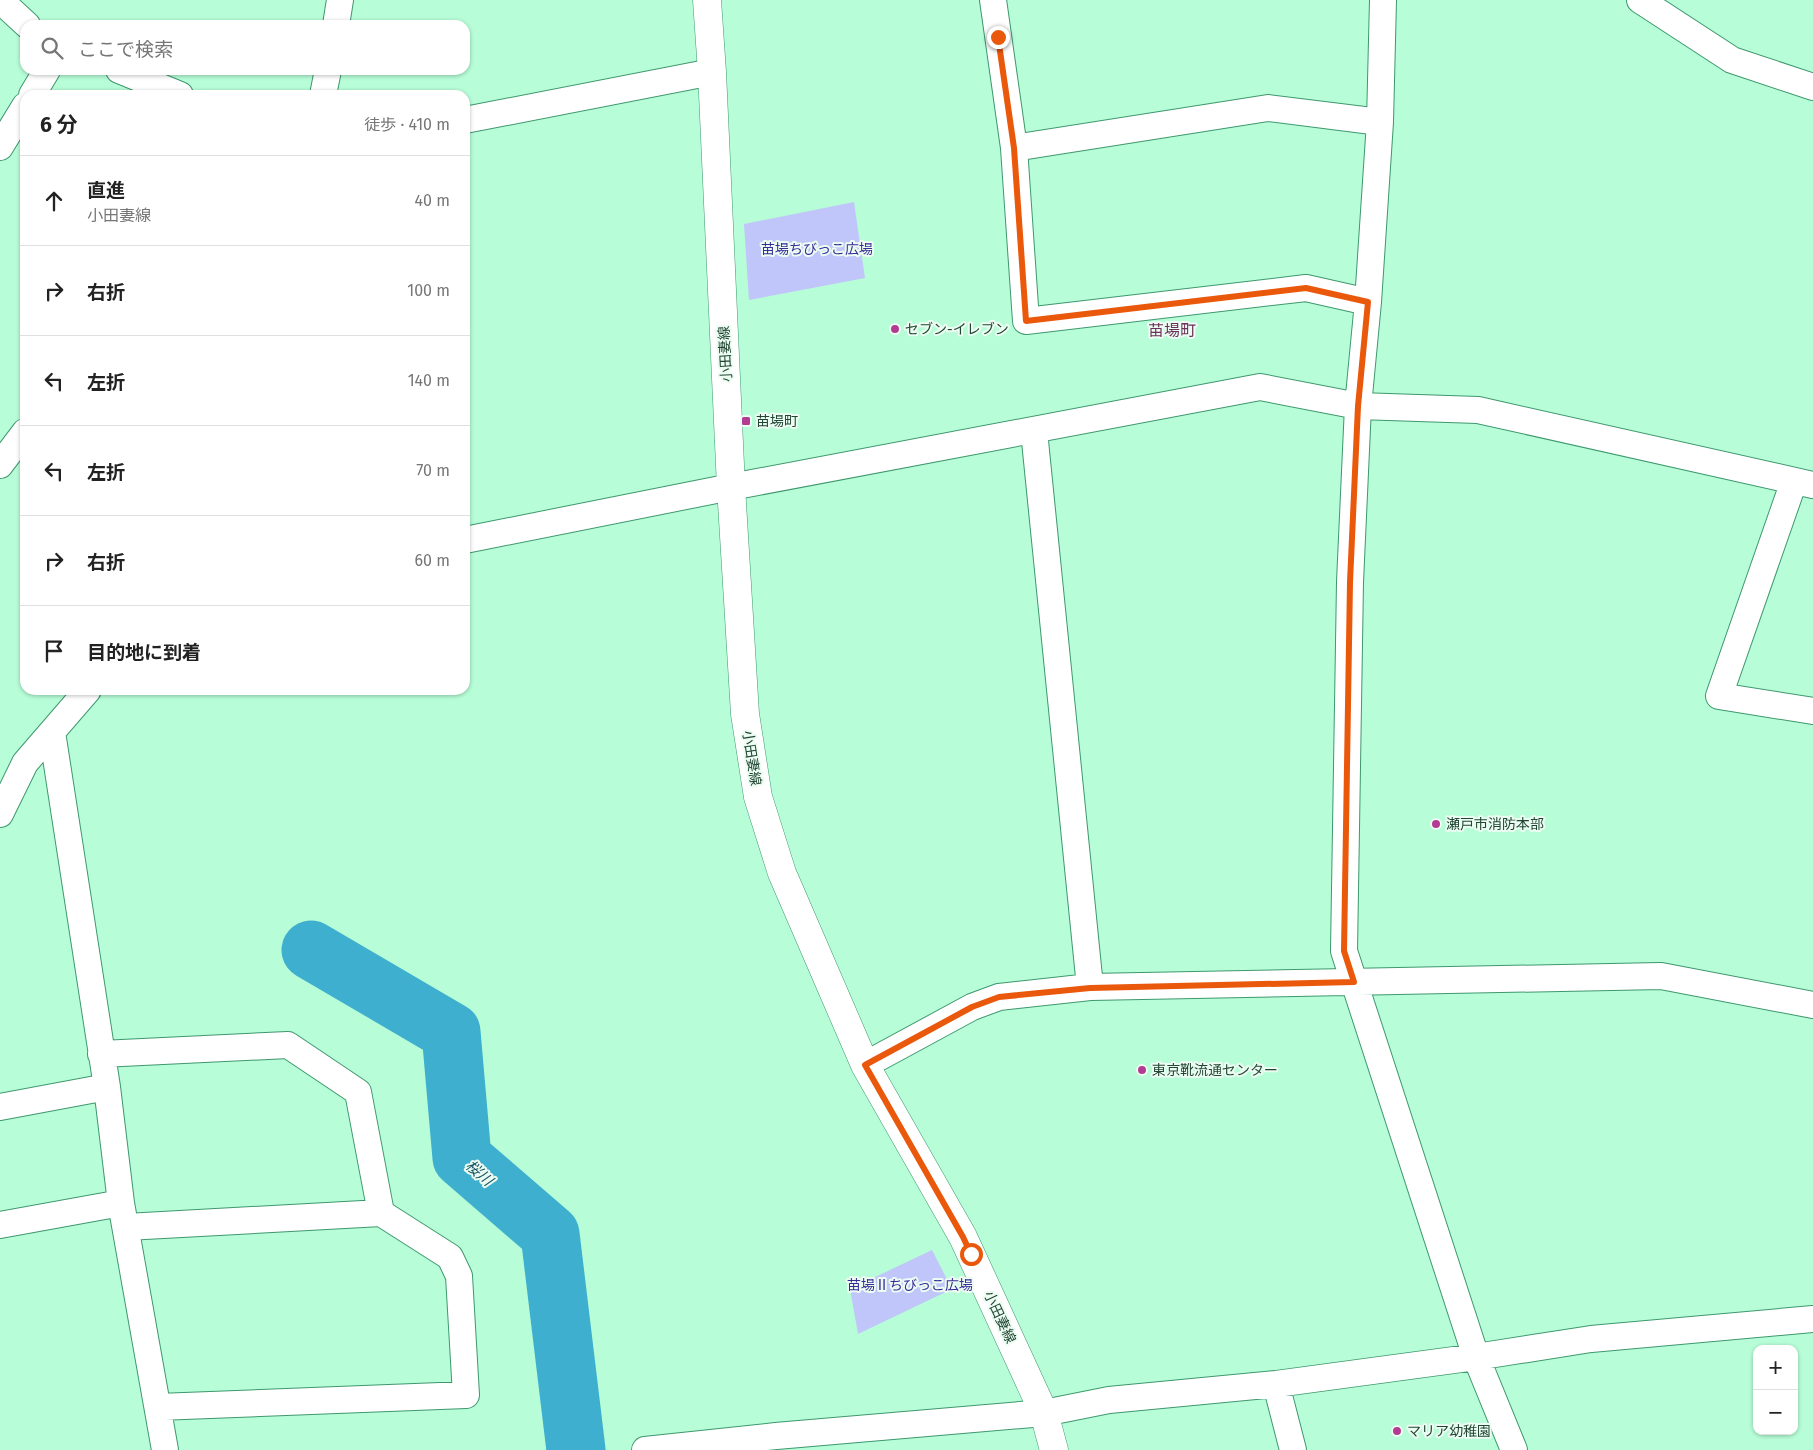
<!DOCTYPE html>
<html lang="ja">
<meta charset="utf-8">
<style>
body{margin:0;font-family:"Fira Sans","Noto Sans JP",sans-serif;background:#f6f6f6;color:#222}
.controls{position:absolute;right:15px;bottom:15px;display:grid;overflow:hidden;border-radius:10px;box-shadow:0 1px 4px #0004}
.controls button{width:45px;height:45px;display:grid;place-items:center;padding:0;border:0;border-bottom:1px solid #e0e0e0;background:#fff;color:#222;font:25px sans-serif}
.stop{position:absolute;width:15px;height:15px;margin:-11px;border:4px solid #ea580c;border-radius:50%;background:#fff}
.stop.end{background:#ea580c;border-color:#fff;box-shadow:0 1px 5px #0008}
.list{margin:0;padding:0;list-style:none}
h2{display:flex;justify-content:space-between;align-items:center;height:65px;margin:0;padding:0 20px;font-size:21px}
h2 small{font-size:16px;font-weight:400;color:#767676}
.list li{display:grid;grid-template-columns:32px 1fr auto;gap:15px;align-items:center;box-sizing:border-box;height:90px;padding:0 20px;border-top:1px solid #e0e0e0}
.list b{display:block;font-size:19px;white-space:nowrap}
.list p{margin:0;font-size:16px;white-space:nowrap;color:#767676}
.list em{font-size:16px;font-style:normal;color:#767676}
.icon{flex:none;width:28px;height:28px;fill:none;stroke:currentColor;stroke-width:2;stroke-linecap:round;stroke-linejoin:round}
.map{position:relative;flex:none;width:1813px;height:1450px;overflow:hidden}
.search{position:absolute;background:#fff;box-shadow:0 1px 4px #0004;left:20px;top:20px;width:450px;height:55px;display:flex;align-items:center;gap:12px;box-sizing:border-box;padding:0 18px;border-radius:15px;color:#767676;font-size:19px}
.panel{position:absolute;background:#fff;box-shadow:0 1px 4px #0004;left:20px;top:90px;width:450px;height:605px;border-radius:15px}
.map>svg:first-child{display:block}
.green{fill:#c0c5fa}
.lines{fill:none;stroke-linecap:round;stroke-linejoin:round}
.river{stroke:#3eafce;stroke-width:59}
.street-casing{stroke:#3e986e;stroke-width:28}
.secondary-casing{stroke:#3e986e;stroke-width:29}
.street{stroke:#fff;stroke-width:26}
.secondary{stroke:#fff;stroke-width:28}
.route{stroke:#ea580c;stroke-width:6}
.poi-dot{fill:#b33c92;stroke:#ecfcf2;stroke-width:2}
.labels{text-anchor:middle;stroke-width:4;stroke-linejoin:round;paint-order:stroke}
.park-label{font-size:14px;fill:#392c97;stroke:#ecfcf2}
.poi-label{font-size:14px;fill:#204532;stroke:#ecfcf2;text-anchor:start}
.street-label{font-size:14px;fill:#204532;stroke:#ecfcf2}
.water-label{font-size:15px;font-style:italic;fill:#175465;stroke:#ecfcf2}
.quarter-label{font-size:16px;fill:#6c315a;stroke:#ecfcf2}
</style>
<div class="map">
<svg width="1813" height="1450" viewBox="0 0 1813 1450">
<rect width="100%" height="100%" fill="#b7fdd7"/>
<!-- green -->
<path class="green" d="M854,202L865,278L749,300L744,224Z
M932,1250L952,1289L858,1334L850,1289Z"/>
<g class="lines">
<!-- river -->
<path class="river" d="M311,950L451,1032L462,1158L550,1234L576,1450"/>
<defs>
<path id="street" d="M0,0L27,25
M993,0L1014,148L1026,321L1306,288L1368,302
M1383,0L1380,122L1368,302L1358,406L1350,582L1344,951L1476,1357L1514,1450
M1640,0L1732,60L1813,87
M336,25L340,0
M119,70L180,95
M32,95L47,70
M323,95L328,70
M465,120L712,72
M0,147L25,106
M1014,148L1268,108L1380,122
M1034,431L1090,987
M0,465L25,432
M1794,481L1719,696L1813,711
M465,540L731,487L1260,387L1358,406L1478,410L1813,485
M52,732L107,1087L121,1203L165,1450
M0,814L25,763L88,690
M101,1054L288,1045L358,1092L381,1213
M865,1065L972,1007L999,997L1090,987L1661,976L1813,1005
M0,1107L107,1087
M0,1225L121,1203
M126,1227L381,1213L450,1257L459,1276L466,1395L158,1407
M1276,1384L1293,1450
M645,1450L776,1436L1044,1413L1109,1400L1276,1384L1476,1357L1591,1339L1813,1319"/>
<path id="secondary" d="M707,0L712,72L731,487L745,714L758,797L782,873L865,1065L963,1237L1044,1413L1054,1450"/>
</defs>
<!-- street casing -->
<use href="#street" class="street-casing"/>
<!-- secondary casing -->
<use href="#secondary" class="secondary-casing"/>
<!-- street -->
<use href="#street" class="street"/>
<!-- secondary -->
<use href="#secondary" class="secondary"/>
</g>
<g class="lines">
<!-- route -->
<path class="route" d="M971,1254L963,1237L865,1065L972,1007L999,997L1090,988L1354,982L1344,951L1350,582L1358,406L1368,302L1306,288L1026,321L1014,148L998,37"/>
</g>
<!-- markers -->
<g class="poi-dot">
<circle cx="895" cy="329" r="5"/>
<rect x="741" y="416" width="10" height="10" rx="2.5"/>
<circle cx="1436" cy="824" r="5"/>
<circle cx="1142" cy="1070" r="5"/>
<circle cx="1397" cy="1431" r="5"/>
</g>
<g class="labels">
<!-- park labels -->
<g class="park-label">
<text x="817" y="254">苗場ちびっこ広場</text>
<text x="910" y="1290">苗場Ⅱちびっこ広場</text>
</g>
<!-- poi labels -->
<g class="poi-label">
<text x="905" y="334">セブン-イレブン</text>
<text x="756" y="426">苗場町</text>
<text x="1446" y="829">瀬戸市消防本部</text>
<text x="1152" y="1075">東京靴流通センター</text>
<text x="1407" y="1436">マリア幼稚園</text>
</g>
<!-- street labels -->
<g class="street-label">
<text transform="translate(725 354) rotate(-93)" y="5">小田妻線</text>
<text transform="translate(752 758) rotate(81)" y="5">小田妻線</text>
<text transform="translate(1000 1317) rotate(65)" y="5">小田妻線</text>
</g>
<!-- water labels -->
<g class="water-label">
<text transform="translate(479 1173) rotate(41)" y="5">桜川</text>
</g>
<!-- quarter labels -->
<g class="quarter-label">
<text x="1172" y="336">苗場町</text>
</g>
</g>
</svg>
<div class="controls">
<button>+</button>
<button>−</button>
</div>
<div class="stop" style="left:971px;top:1254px"></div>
<div class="stop end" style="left:998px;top:37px"></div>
<div class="search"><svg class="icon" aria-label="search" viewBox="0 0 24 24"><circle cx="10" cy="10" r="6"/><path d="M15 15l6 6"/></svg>ここで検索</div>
<section class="panel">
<h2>6 分<small>徒歩 · 410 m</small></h2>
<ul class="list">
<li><svg class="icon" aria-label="ahead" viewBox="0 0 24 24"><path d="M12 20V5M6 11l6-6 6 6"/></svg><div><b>直進</b><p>小田妻線</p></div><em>40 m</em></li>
<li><svg class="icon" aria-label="right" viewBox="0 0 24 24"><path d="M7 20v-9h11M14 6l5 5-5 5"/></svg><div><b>右折</b></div><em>100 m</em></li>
<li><svg class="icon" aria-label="left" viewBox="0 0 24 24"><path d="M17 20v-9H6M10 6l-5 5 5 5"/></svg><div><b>左折</b></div><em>140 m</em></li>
<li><svg class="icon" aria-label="left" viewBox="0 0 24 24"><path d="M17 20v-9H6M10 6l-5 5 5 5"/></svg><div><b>左折</b></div><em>70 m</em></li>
<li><svg class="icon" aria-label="right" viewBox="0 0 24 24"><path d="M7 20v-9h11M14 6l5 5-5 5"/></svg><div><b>右折</b></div><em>60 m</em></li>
<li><svg class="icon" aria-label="arrive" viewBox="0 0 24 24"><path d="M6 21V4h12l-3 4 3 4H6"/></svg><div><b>目的地に到着</b></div></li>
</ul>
</section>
</div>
